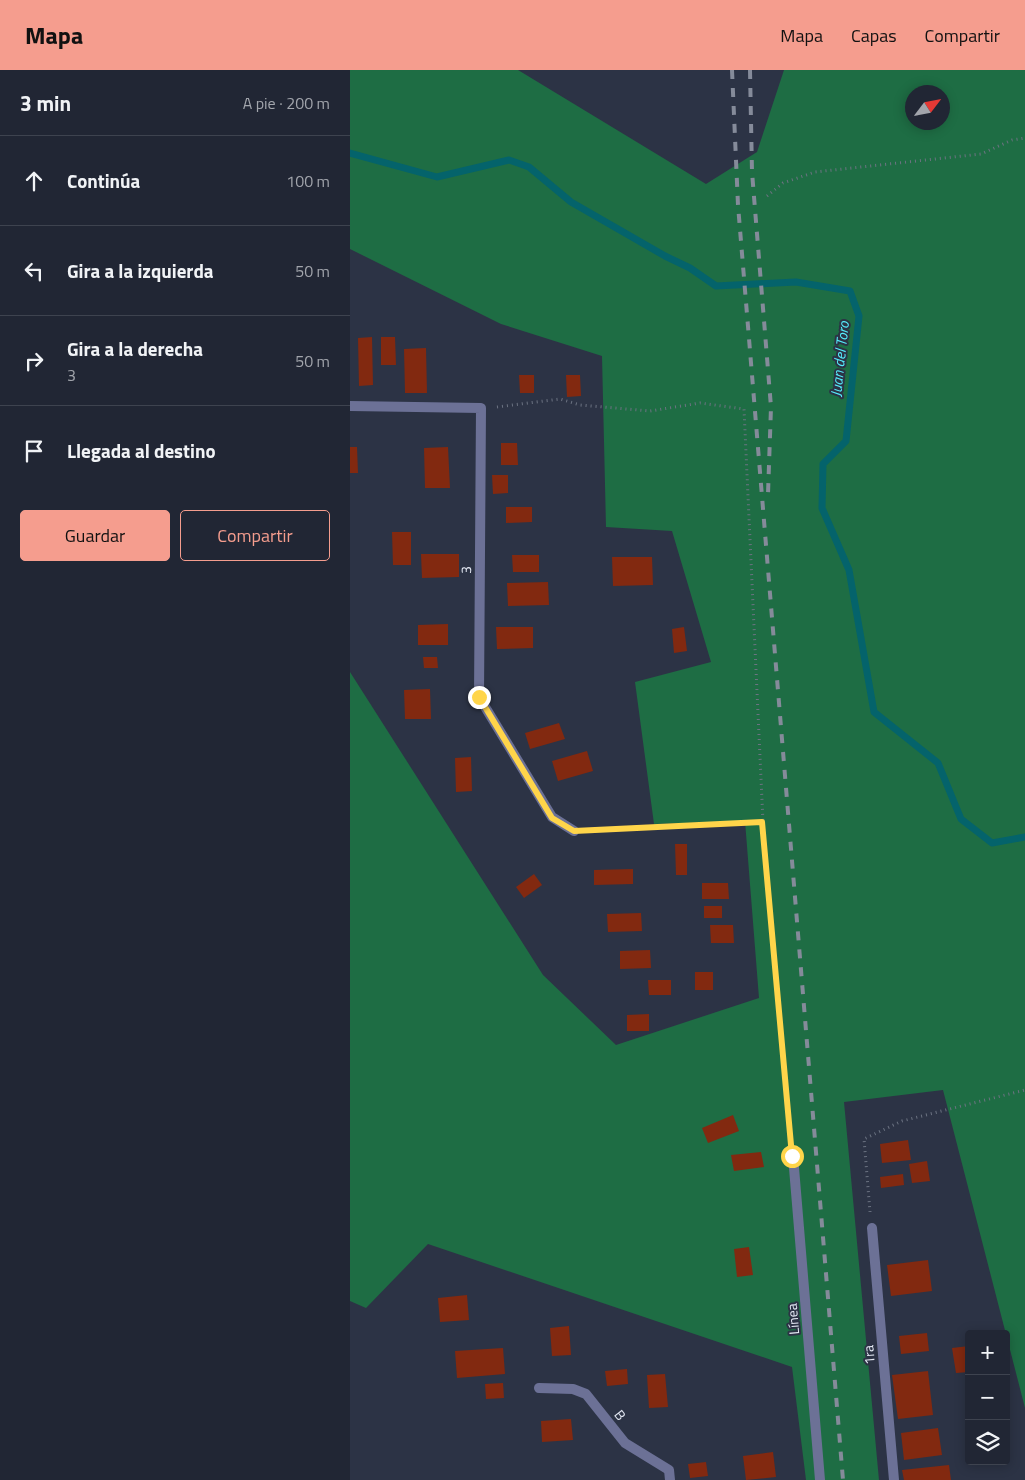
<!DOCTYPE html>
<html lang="es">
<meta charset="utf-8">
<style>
body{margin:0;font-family:"Titillium Web",sans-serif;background:#292e3c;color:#f1f3f6}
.controls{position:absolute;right:15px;bottom:15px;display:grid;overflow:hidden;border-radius:5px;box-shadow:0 2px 12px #0003}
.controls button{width:45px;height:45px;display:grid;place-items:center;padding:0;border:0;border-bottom:1px solid #3e434f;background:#212634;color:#f1f3f6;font:25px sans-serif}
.compass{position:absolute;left:555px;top:15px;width:45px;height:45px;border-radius:50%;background:#212634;box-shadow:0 2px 12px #0003;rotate:58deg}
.stop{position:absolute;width:15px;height:15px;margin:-11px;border:4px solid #ffd54a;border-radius:50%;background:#fff}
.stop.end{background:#ffd54a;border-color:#fff;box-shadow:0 1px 5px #0008}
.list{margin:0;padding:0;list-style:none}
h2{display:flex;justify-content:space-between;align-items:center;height:65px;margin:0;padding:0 20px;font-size:21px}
h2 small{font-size:16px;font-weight:400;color:#a2a5ac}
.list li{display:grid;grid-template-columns:32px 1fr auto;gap:15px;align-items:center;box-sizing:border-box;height:90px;padding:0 20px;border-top:1px solid #3e434f}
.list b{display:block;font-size:19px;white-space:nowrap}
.list p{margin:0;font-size:16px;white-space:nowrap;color:#a2a5ac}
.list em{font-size:16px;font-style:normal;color:#a2a5ac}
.actions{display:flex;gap:10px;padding:15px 20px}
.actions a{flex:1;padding:11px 0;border:1px solid #f59d8e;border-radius:5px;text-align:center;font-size:18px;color:#f59d8e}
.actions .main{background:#f59d8e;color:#111}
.icon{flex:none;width:28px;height:28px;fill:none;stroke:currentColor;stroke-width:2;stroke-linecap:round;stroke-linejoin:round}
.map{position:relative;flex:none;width:675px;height:1410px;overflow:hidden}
header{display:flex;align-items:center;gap:30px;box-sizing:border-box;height:70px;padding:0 25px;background:#f59d8e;color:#111}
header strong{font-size:24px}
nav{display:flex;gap:28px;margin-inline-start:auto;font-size:18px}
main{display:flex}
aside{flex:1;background:#212634}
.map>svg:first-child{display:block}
.green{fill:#1e6d44;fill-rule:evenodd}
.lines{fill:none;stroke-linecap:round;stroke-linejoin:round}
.stream{stroke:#04636b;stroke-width:7}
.building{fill:#822910}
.path{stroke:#6c7382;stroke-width:3;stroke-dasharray:1 4;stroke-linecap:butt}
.minor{stroke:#6c7196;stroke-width:10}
.rail{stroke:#858b9a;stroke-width:4;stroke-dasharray:9 9;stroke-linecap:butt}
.route{stroke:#ffd54a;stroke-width:6}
.labels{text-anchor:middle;stroke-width:4;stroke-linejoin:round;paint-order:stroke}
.street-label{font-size:14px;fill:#e4e9f4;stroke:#2c3345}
.water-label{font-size:15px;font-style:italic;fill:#55ebfb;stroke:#2c3345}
</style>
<header>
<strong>Mapa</strong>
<nav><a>Mapa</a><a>Capas</a><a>Compartir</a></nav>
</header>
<main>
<aside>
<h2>3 min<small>A pie · 200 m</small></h2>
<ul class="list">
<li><svg class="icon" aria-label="ahead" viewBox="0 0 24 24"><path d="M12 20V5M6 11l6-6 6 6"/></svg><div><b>Continúa</b></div><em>100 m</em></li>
<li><svg class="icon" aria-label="left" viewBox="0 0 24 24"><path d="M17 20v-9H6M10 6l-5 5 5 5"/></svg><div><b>Gira a la izquierda</b></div><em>50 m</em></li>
<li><svg class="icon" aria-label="right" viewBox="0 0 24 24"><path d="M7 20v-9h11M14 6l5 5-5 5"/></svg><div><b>Gira a la derecha</b><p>3</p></div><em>50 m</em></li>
<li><svg class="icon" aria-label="arrive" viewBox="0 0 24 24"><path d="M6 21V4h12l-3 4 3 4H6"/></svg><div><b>Llegada al destino</b></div></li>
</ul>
<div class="actions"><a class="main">Guardar</a><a>Compartir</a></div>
</aside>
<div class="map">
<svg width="675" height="1410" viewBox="0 0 675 1410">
<rect width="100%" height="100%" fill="#2c3345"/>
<!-- green -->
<path class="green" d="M0,0H168L356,114L407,82L434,0H675V1338L593,1020L494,1032L529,1410H456L442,1297L78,1174L16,1238L0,1231V602L193,905L266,975L409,928L395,751L304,754L285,612L361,592L322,461L256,457L252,286L151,254L0,179ZM562,22H592V52H562Z"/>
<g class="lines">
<!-- stream -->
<path class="stream" d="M0,83L87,107L159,90L179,97L221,132L315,186L340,198L366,216L446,212L500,221L509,246L496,371L473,394L472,438L499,500L524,642L588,693L611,749L642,773L675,767"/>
</g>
<!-- building -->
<path class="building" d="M22,267L23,315L9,316L8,268Z
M31,267H45L46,295H31Z
M76,278L77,323H55L54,279Z
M169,305H184V323H170Z
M216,305H230L231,326L217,327Z
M151,373H167L168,395H151Z
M0,377H7L8,403H0Z
M98,377L100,418H75L74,378Z
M142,405H158V423L143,424Z
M156,437H182V452L156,453Z
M42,462H61V495H43Z
M71,484H109V507L72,508Z
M162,485H189V502H163Z
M262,487H302L303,515L263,516Z
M198,512L199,535L158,536L157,513Z
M98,554V575H68V555Z
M146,557H183V578L147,579Z
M334,557L337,581L324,583L322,559Z
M73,587H87L88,598H74Z
M80,619L81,649H55L54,620Z
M209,653L215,669L180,679L175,663Z
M237,681L243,701L208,711L202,691Z
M121,687L122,721L106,722L105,688Z
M325,774H337V805H326Z
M283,799V814L244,815V800Z
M184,804L192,815L174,828L166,817Z
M352,813H378L379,829H352Z
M354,836H372V848H354Z
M291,843L292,861L258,862L257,844Z
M360,855H383L384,873H361Z
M300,880L301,898L270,899V881Z
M345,902H363V920H345Z
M298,910H321V925H299Z
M299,944V961H277V945Z
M383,1045L389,1061L358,1073L352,1058Z
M558,1070L561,1090L532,1093L530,1074Z
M411,1082L414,1097L384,1101L381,1085Z
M577,1091L580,1111L562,1113L559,1094Z
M553,1104L554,1115L531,1118L530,1107Z
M399,1177L403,1205L387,1207L384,1179Z
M578,1190L582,1221L541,1226L537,1195Z
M117,1225L119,1250L90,1252L88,1228Z
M219,1256L221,1285L202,1286L200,1258Z
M577,1263L579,1281L551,1284L549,1266Z
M619,1276V1302L606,1303L602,1278Z
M153,1278L155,1304L107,1308L105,1281Z
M277,1299L278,1314L257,1316L255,1301Z
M578,1301L583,1345L548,1349L542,1305Z
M315,1304L318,1337L299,1338L297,1305Z
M153,1313L154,1328L136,1329L135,1314Z
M221,1349L223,1370L192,1372L191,1351Z
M588,1358L592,1385L554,1390L551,1363Z
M423,1382L426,1407L396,1410L393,1386Z
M356,1392L358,1406L340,1408L338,1394Z
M599,1395L601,1410H554L552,1400Z"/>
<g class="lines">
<!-- path -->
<path class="path" d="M417,126L433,113L465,102L631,84L662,70L675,68
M147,337L210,329L230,335L300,341L350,333L394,339L413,752
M240,760L413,752L441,1072
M520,1142L514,1069L552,1051L675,1020"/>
<!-- minor -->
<path class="minor" d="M0,336L131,338L129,627L202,747L224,761
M443,1086L470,1410
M522,1158L544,1410
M189,1318L223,1319L236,1324L275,1373L319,1400L320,1410"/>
<!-- rail -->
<path class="rail" d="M382,0L388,135L493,1410
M400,0L402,102L421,337L418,424"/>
</g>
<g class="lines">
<!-- route -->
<path class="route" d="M129,627L202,748L224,761L412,752L442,1086"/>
</g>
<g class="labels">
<!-- street labels -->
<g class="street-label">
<text transform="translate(116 500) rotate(-89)" y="5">3</text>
<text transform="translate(443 1249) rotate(-95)" y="5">Línea</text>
<text transform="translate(519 1285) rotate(-95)" y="5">1ra</text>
<text transform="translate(270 1345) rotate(52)" y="5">B</text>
</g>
<!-- water labels -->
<g class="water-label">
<text transform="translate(490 289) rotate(-84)" y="5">Juan del Toro</text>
</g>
</g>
</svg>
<div class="controls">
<button>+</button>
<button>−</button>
<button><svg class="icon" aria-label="layers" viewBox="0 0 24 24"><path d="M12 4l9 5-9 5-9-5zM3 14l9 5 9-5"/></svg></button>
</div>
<svg class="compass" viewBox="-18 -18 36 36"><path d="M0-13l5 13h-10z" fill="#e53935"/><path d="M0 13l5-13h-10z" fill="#a2a5ac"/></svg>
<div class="stop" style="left:442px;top:1086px"></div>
<div class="stop end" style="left:129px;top:627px"></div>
</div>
</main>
